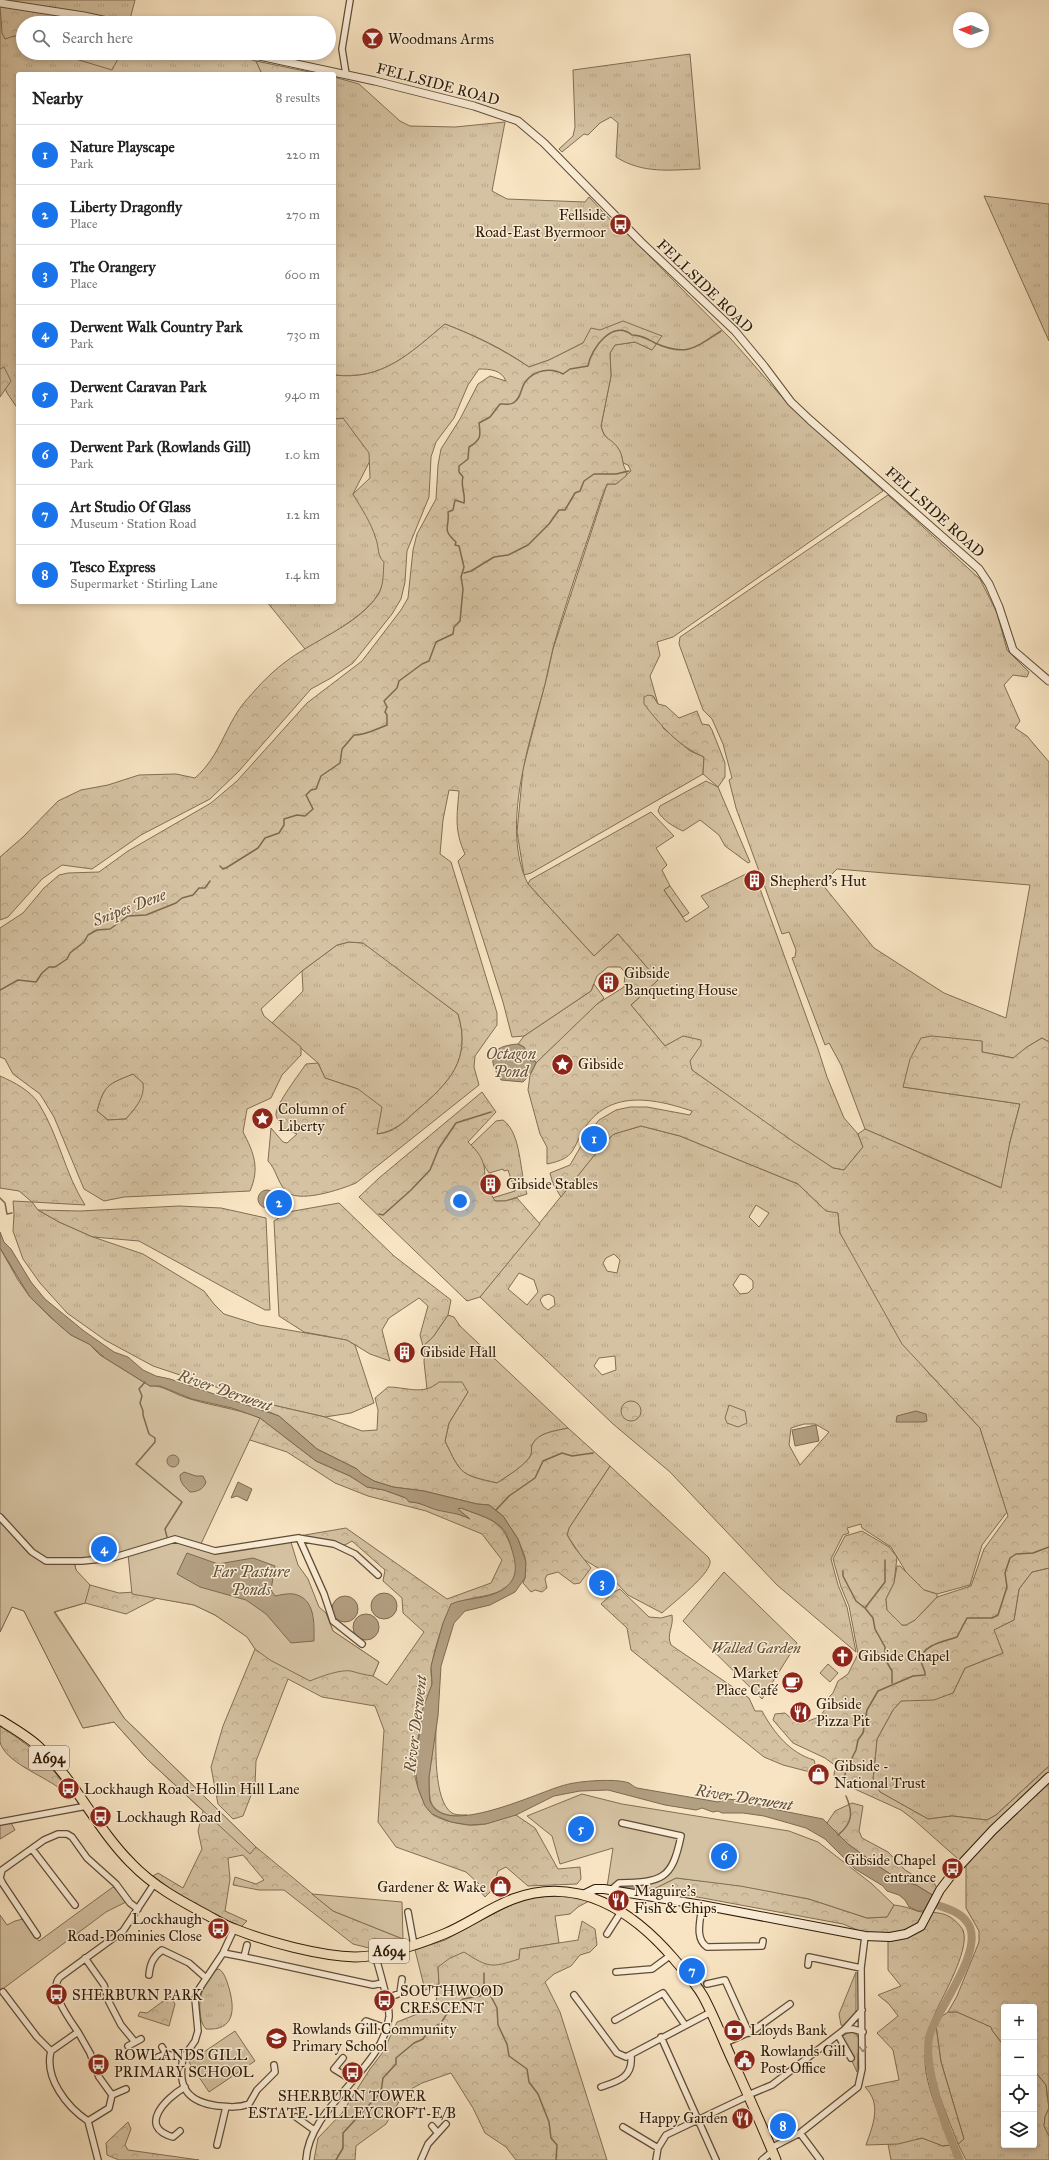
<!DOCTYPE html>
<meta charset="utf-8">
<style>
body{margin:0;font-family:"IM FELL Great Primer",serif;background:#f2f2f2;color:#222}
.controls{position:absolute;right:12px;bottom:12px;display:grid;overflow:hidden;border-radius:4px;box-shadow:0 2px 6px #0003}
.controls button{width:36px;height:36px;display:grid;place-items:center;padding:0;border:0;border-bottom:1px solid #e0e0e0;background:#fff;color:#222;font:20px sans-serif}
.compass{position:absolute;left:953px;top:12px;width:36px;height:36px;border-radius:50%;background:#fff;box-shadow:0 2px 6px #0003;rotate:272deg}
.you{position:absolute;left:460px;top:1201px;width:14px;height:14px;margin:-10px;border:3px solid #fff;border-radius:50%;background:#1a73e8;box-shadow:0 0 0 6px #1a73e833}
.badge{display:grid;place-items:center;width:26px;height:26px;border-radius:50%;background:#1a73e8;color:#fff;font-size:13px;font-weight:700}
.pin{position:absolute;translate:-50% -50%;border:2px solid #fff;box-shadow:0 1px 4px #0006}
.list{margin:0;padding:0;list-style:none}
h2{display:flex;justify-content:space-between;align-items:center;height:52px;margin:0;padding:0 16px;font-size:17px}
h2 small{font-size:13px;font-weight:400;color:#767676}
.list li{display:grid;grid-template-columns:26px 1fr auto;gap:12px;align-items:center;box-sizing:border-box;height:60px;padding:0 16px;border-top:1px solid #e0e0e0}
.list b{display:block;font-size:15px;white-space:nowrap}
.list p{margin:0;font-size:13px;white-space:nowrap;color:#767676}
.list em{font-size:13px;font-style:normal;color:#767676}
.icon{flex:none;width:22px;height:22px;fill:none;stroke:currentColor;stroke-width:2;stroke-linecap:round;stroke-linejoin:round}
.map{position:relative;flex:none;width:1049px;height:2160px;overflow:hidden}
.search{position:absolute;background:#fff;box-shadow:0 2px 6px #0003;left:16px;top:16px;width:320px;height:44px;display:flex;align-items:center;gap:10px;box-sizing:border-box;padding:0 14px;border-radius:22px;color:#767676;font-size:15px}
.panel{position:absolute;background:#fff;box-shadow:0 2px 6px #0003;left:16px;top:72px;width:320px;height:532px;border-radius:4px}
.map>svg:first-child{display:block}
.grass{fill:url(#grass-tufts);stroke:#816e54;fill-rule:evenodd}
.forest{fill:url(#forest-crowns);stroke:#816e54;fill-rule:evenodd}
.green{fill:#d5c2a2;stroke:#816e54}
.water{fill:#b39f82;stroke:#7d6a50}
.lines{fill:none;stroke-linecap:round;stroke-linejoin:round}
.stream{stroke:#7d6a50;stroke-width:1.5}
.river{stroke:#b39f82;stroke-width:8}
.minor-casing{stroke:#604c35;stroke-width:8}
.tertiary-casing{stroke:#604c35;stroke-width:9}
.secondary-casing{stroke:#2d1a06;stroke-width:10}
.primary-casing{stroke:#2d1a06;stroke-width:11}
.minor{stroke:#faedd7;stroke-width:5.5}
.tertiary{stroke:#faedd7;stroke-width:7}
.secondary{stroke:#faedd7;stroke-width:8}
.primary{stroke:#f8e4c2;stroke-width:9}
.oneway{stroke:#9e8e79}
.labels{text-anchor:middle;stroke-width:3;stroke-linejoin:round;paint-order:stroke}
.shield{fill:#faedd7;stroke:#6a5945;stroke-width:1}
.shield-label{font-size:14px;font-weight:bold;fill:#2d1a06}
.poi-label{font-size:15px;fill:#2d1a06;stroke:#faedd7;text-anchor:start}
.street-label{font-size:15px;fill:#2d1a06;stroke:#faedd7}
.park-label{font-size:15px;font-style:italic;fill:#5f4c35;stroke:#faedd7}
.water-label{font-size:16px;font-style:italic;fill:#634f38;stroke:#faedd7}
</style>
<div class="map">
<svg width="1049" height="2160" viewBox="0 0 1049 2160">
<defs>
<pattern id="grass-tufts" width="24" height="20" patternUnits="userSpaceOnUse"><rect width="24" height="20" fill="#d5c2a2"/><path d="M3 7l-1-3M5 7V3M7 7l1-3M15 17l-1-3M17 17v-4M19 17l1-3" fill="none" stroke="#b7a68a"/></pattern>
<pattern id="forest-crowns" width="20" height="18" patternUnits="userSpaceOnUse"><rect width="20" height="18" fill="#d5c2a2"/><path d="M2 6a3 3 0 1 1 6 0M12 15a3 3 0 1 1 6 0" fill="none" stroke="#b7a68a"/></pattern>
</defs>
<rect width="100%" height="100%" fill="#f8e4c2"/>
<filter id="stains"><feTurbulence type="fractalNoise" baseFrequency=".005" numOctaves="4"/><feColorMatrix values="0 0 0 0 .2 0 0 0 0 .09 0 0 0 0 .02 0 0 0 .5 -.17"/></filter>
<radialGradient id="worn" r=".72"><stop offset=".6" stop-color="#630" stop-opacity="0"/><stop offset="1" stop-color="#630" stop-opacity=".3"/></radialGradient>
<!-- grass -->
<path class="grass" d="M2,0H135L129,23Z
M0,6L62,15L96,23H23V53H227L256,61L262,74H18V409L7,393L0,375Z
M690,54L700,169C669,170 643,174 616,157L618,123L611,117L600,123L588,135L584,134L562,152L559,149L573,136L575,127L573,70Z
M334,77L359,84L400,121L410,126L455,127L505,122L492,191L507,199L585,202L589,197L617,227L627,233L731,339L789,405L883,491L673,637L657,642L660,655L650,676L658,704L653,696L663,728L690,751L704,757L703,774L531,873L524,875L517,832L523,769L547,676L553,649L607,484H616L631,471L628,465L623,463C621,443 605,444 601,426L611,376L610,353L615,345L635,342L652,350L643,340L583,343L549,360L529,367C502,348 476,336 445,324C410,353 383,381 334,375Z
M984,196L1049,204V341Z
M343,418L375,451L353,494L391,528C389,544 387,575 381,589C370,614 327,636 305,649L267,602H334V419Z
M888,495L980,579L997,613L1007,650L1029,672L1027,677L1013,675L1004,685L1020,721L1015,728L1027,736L1049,762V1042L1042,1038L1027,1047L1014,1058L982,1052V1041L903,1087L1020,1104L1010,1142L1002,1188L865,1129L841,1065L829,1043L825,1045L792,958L795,957L796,950L789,932L782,934L736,808L729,780L732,778L723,744L712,719L703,710L679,644L680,637ZM837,869L1030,885L1006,1018L944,993L874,948L822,884Z
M706,781L718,787L750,862L748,863L725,846L719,835L700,820L683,831C674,827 662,820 658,811L660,806Z
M651,812L674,836L656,848L667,865L662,870L670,886L664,890L686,922L709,907L701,896L750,872L748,881L751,888L759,886L818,1049L827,1077L844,1118L858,1134L863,1147L844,1170L833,1168L791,1141L692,1070L689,1064L691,1058L684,1036L665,1046L631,1005L658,980L618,934L594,956L528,884L530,880Z
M349,942L363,943L375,951L458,1014C472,1060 449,1083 416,1111C403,1123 395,1131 377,1134L358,1089L325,1078L318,1063L272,1023L303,991L302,971L337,945Z
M594,984L604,998L536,1063L535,1061H531L524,1047L518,1044L524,1036L591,991Z
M133,1074C136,1077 141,1080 143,1083C149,1095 133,1110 126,1119L108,1120L97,1111C104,1085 108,1084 133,1074Z
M503,1120C522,1134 519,1171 527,1194L505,1201H495L492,1198L515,1191L508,1170L504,1171L503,1169L489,1173L471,1145L496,1121Z
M641,1126L680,1136L798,1184L822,1207L838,1213L840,1233L925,1369L980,1428L1007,1512L982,1545L970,1585L937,1594L924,1590L906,1572L891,1547L862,1528L861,1524L847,1528L849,1533L843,1535L831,1559L838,1585L847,1607L856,1652L777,1585L670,1472L613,1424L480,1297L604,1143L614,1134ZM756,1205L769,1213L759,1227L749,1217ZM614,1254L620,1260L617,1273L607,1271L603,1263L606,1258ZM519,1273L534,1280L538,1292L527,1305L508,1289ZM740,1274L746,1275L753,1281V1288L748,1293L740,1294L733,1285ZM549,1294L554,1297L555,1305L548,1310L543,1306L540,1300L543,1296ZM615,1356L616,1370L602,1375L594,1366L599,1358ZM804,1424H815L829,1432L800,1465L789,1445L791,1428Z
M13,1201L32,1202L38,1210L59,1222L93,1237L143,1254L204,1291L214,1304L224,1314L259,1325L347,1340L355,1345L374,1403L351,1413L325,1417L264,1403L153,1366L105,1340L67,1313L40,1283L23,1259L13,1231L14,1214Z
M448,1315L454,1317L460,1326L568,1428C556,1431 538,1432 532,1445C531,1448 532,1452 531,1455C526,1465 506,1477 497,1483C461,1475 461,1475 445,1441L449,1423L468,1392L427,1389L424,1362L425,1344L433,1337Z
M610,1466L708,1557C710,1560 711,1562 709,1566C704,1579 673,1603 662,1613L628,1595L608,1574L583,1559L567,1535L569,1528Z
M1049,1568V1766L996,1815L987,1820L952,1816L928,1819L880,1792L873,1780L877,1739L893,1710L901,1701L953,1693L965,1668L1003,1653L993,1630L1014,1620L1019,1589L1032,1572Z
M549,1896H569L589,1901L578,1907L570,1914L555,1916L559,1943L521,1949L520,1959L499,1966L438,1967L439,1984L425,1990L415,1950L445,1940L502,1909L525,1899Z
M219,1969C225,1973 227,1982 229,1988C235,2009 235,2031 206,2029C201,2023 201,2019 200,2012C198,1992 205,1986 216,1970Z
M856,1972V2012L844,2026L841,2025L839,2014Z
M948,2012H957L992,2027V2030L1004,2046V2145H1034V2070L1046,2085L1049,2108L1045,2117L1044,2126L1049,2136V2160H966L958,2144L964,2139L941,2062L936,2026L941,2017Z
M851,2031L857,2035L859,2039L857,2072L841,2037Z
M923,2138L943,2146L950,2145L956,2160H891L888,2144Z"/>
<!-- forest -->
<path class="forest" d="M0,6L62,15L96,23H23V36H14L5,39L2,33Z
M56,53H121L112,70Z
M256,61L319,74H262Z
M623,321L662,336L652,350L635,342L615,345L610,353L611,376L601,426C604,441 612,438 618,448C624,456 621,464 627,472L626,476L616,484H607L601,499C585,548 567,598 553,648C550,660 548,672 545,684C530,741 500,828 528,884L594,956L618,934L658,980L631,1005L665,1046L683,1036L701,1040V1045L690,1061L692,1070L791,1140L833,1168L844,1170L863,1147L858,1134L865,1129L1001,1188L1010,1142L1020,1104L903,1087L910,1059L921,1038L932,1036L982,1041V1052L1013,1058L1027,1047L1042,1038L1049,1042V1568L1032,1572L1019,1589L1014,1620L994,1630L1003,1653L965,1668L953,1693L934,1700L901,1701L893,1710L877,1739L873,1780L880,1792L928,1819L952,1816L987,1820L996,1815L1049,1766V2136L1044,2126L1045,2117L1049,2108L1046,2085L1034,2070V2007H1004V2046L992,2030L991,2027L957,2012H948L957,1996L979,1942V1931L966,1908V1866L913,1819L901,1810L835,1780L834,1774L836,1766L825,1758L793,1743L773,1720L775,1714L785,1713L793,1720L803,1723L819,1717L824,1711L827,1699L833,1693L838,1681L848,1674L858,1654L849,1606L841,1587L833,1559L845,1536L862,1531L889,1547L897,1557L894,1583L886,1599L887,1610L902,1625H906L915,1620L937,1597L971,1586L984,1549L1008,1516L980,1428L902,1344L840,1233L838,1213L826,1211L798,1184L680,1136L641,1126L614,1134L604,1143L561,1197L553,1184L550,1173L570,1165L588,1134L599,1120L616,1110L630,1107H647L690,1115L692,1111C656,1099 612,1089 586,1126C571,1149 577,1158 547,1164V1147L540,1134L528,1090L530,1075L536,1063L597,1004L624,987L625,972L620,967H608L597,976L591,991L524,1036L512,1037L503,1002L458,861L465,854C454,830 457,816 459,791L449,790L443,820L440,854L451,862L497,1013V1025L475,1056L474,1067L479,1085L356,1183C342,1189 296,1205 285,1190C277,1181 276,1169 268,1161L271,1128L283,1142L287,1143L297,1134L282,1128C280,1124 276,1118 276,1114C276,1104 300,1073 306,1064L318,1063L325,1078L358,1089L382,1107L377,1134C394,1133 404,1122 416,1111C449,1083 472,1060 458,1014L363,943L349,942L337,945L302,971L261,1009L264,1016L301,1047V1055L282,1075L271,1098L247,1109L243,1132C254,1153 260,1168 250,1191L124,1197L104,1201L84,1189L54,1117L40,1094L13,1074L5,1059L0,1057V928L23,913L44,888L59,875L68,873L99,872L128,851L211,803L237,781L307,703L362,661L401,610L408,598L413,550L417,534L436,499L438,465L441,449L460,419L478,384L490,376L506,381C501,370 491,369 479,369L468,385L454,418L436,442L431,457L429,497L407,551L405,582L401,599L392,614L353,663L331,678L311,689L239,771L210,799L141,835L92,869L62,865L42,879L8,917L0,920V857L23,837L58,801L81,790L108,785L139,775L176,774L195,778C220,756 225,727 243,704C255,690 269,674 284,663C313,640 357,626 378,595C384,585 383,573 384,562C377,556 379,547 376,539C371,522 361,508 353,494L370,478L369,453L343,418L334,419V375C383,381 410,353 445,324C476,336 502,349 529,367L549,360L583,343L591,328L600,330ZM133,1074L143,1083C145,1098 136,1107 126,1119L108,1120L97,1111C104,1085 108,1084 133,1074Z
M4,367L11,381L0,397V369Z
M648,695L653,696L658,704L666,706L679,718L697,711L702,724L709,725L712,730L725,763V777L718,787L703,774L704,757C678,746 661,726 644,704V697Z
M670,886L689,913L683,917L664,890Z
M0,1076C14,1082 31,1091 39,1104C59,1136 65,1174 85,1205L32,1202L19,1191L0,1188Z
M482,1092L496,1112L468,1142C481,1154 487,1165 484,1182L495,1201H505L517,1198L540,1224L480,1297L467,1301L359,1197L379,1178Z
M339,1203L394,1256L451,1300L448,1315L433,1337L423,1346L420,1335L428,1306L419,1298L389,1318L382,1330L390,1361L370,1354L347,1340L304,1332L279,1316L274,1221L288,1212Z
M179,1206L221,1208L266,1218L270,1310H265L139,1241L93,1237L59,1222L38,1210L80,1211Z
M0,1248L14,1271L100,1355L260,1418L316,1461L350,1476L367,1487L384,1490L406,1498L410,1502C421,1502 429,1508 440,1510C450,1512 459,1513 468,1518L458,1509L461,1508C488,1519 501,1518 512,1549C514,1554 517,1560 517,1566C515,1604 466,1591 451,1608C444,1616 431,1660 431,1671C431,1677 433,1682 431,1689C428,1700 423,1711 420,1723C418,1728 420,1733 418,1738C417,1744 414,1749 413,1755C411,1770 421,1804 432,1814C438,1820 466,1826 475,1825C490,1825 502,1816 516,1815L535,1828L558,1869L580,1867L581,1879L577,1884L528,1886L506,1867L498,1871L492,1890L485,1897L480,1891V1885L466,1872L396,1847L378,1822L384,1730L375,1706L322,1697L288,1679L256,1761L255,1785L243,1816L233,1819L218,1804L211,1767L223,1726L255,1649L248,1637L215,1615L194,1605L157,1598L126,1614L85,1603L55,1612L124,1718L256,1847L333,1911L403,1939L369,1948L353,1944L284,1890H259L233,1885L235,1877L256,1884L264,1880L243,1855L228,1858L230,1879L225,1911L247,1921L240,1928L181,1897L153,1876L158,1873L183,1888L202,1849L198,1831L203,1811L147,1759L114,1722L83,1728L24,1611L12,1607L0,1632ZM221,1426L250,1440L287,1452L335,1483L368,1496L426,1511L482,1534L502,1560L491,1583L447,1599L346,1528L299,1536L298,1538L345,1545L352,1541L385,1570L383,1581L402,1598L403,1613L424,1632L387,1685L373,1676L379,1662L333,1631L326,1613L152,1591L119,1593L90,1585L82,1578L76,1570L72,1551Z
M439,1382H462L468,1392L449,1423L445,1441C461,1475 461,1475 497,1483C506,1477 526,1465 531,1455C532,1452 531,1448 532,1445C538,1432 556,1431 568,1428L610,1466L569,1528L567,1535L575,1548L591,1568L580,1583L574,1584L558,1572L547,1575L545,1579L547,1588L542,1592L535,1590L531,1592L523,1583L525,1578V1557L518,1539L503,1516L497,1511L489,1505L477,1504L424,1491L393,1487L374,1481L362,1474L357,1469L317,1449L279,1416L262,1409L264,1403L325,1417L362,1431L377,1430L378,1410L375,1398L388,1387C407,1387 423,1396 439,1382Z
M621 1411a10 10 0 1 1 20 0a10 10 0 1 1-20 0Z
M729,1405L745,1411L747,1423L738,1427L727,1423L725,1418Z
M620,1589L649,1617L661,1618L672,1615C674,1627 666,1634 671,1645L749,1698L755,1711H762C774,1733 790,1753 814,1760L817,1771L814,1773L783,1765L764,1757L631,1650L627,1628L601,1604L614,1592Z
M436,1723C436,1744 433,1801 452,1813C455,1815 462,1815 467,1815C455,1818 436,1815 431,1802C429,1797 429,1783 429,1777Z
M0,1726C24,1742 48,1759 63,1784L59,1788C42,1775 5,1762 0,1742C0,1737 0,1730 0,1726Z
M852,1803L863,1806L859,1831L862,1838L888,1852L905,1870L923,1881L934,1883L937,1888L934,1896L916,1885L901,1881L875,1864L848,1844L827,1823L835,1811Z
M676,1878L738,1885L809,1899L867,1918L887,1917L894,1905C903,1906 909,1908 917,1911C927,1914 939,1910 950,1917C955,1920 960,1925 963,1930C971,1951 939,2001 932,2021C927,2033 925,2048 925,2060C925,2086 942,2120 950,2145L943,2146L922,2138L898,2144L866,2145C873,2125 882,2104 865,2087L899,2080L893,2050L877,2033L898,2016L889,2004L878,1995L901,1986L888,1970V1933L862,1932L843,1924L654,1889Z
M582,1921L595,1929L597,1945L590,1952L580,1955L571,1966L554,1974L545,1982L560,2012L607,2160H516L506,2147L485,2133L473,2108L451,2073L422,2083L404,2093L386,2124L356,2146L355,2160H314L318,2138L342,2113L370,2069L383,2052L397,2022L435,2007L439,1984L438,1967L450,1958L464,1952C489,1968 491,1968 519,1959L520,1949L578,1940Z
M170,1996L175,2004L169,2026L138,2016L140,2012L147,2013Z
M936,2026L941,2062L964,2139L958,2144C947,2114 918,2055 936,2026Z
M128,2122L131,2129L125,2145L128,2150L199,2160H119L107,2155L106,2143Z"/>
<!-- green -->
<path class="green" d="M0,1248L18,1280L30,1297L49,1316L71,1335L89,1344L100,1355L150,1386C160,1385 170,1391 179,1395C206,1406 234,1407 260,1418L200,1546L216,1551L290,1539L298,1565L308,1579L319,1607L326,1613L333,1631L379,1662L373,1676C365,1675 358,1673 351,1671C341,1669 319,1677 310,1681L270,1660L255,1649L247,1637L215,1615L194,1605L132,1594L128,1554L74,1561L76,1570L90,1585L85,1603L54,1612L124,1718L256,1847L250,1854L147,1759L114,1722L83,1728L24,1611L12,1607L0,1632Z
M897,1566H900L924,1590L937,1594V1597L915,1620L906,1625H902L887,1610L886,1599L894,1583Z
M724,1572L797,1643L762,1699L683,1621Z
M828,1664L838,1673L830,1682L820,1673Z
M582,1794L622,1804L789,1831L818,1842L872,1884L894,1905L887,1917L867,1918L809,1899L740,1886L676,1878L654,1889L607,1887L613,1848L560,1864L552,1836L527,1816Z
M11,1823L15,1830L0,1839V1825Z
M113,1887L121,1893L126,1902L106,1912L0,1991V1915L7,1925L15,1921L23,1919L39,1941Z
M312,1894L402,1902L403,1939L333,1911Z
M235,2031L255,2061L209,2092L189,2062Z"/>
<!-- water -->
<path class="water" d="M518,1044L524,1047L531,1061H535L536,1063L530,1075L523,1082L501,1080C486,1057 491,1046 518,1044Z
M258 1199a9 9 0 1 1 18 0a9 9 0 1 1-18 0Z
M0,1232L4,1242L11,1249L31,1282L45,1299L84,1331L114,1352L128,1357L143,1370L156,1376L170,1379L279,1416L317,1449L357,1469L362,1474L374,1481L393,1487L424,1491L477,1504L489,1505L503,1516L518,1539L526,1562L525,1578L515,1592L490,1605L465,1611L454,1623L441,1666L438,1716L429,1777C429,1782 429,1797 430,1801C443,1840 540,1791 565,1785C578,1781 616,1778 629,1783C631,1784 634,1787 637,1788L718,1802L725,1799L751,1801L768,1808L823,1819L848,1844L875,1864L901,1881L916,1885L934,1896L927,1911H918L909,1907L905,1900L899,1895L887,1891L883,1886L855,1869L825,1839L806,1828L764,1816L743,1813H722L718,1811L713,1812L702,1808L696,1810L665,1805L608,1790L580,1791L554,1796L516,1815L486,1824L469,1825L451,1822L432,1814L425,1806L418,1788L413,1756L419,1737L422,1711L432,1684L431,1666L443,1623L451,1604C467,1597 486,1600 502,1590C519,1579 517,1565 511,1547C509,1540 506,1531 500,1526C490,1517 473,1513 461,1508L458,1509L470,1519C459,1513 449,1513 437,1510C427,1507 420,1502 409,1502L406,1498L384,1490L367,1487L350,1476L316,1461L260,1418L232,1408L192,1399L160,1386H150L105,1358L89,1344L71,1335L58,1324L30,1297L0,1248Z
M916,1411L926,1414L927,1421L924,1422H896L897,1416Z
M816,1425L819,1441L795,1446L792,1430Z
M167 1461a6 6 0 1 1 12 0a6 6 0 1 1-12 0Z
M184,1472L196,1476H203L206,1482C204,1489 197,1492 190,1492C184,1486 180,1483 180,1475Z
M238,1482L252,1489L247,1501L237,1496L231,1498Z
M187,1553L218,1564L253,1558L275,1566L271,1590L275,1596C280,1595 288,1593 294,1594C316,1599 314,1624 314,1641L291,1643L266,1614L246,1600L200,1587L177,1574Z
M371 1606a13 13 0 1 1 26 0a13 13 0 1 1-26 0Z
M332 1609a13 13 0 1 1 26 0a13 13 0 1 1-26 0Z
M353 1627a13 13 0 1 1 26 0a13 13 0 1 1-26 0Z"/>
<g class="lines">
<!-- stream -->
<path class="stream" d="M464,573L471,571L494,557L508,555L528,545L549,524L559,510H565L575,493L580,491L584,481L594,474H616L629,471
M220,866L223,869L226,868L258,848L265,838L279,833L284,825V819L297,815L305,816L313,809L306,795L311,790L316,789L321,776L340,763L342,749L354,735C367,735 376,729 387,725V715L385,712L387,707L384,701L397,688L399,681L422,664L429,661L436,642L453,634L454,627L460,621L463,589L461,577L464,567L459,546L455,545L456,542C441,529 450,528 448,512L453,510L455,500L464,503C466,494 460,485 463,477L459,472V466L468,459L469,447C481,440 481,436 479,423L490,417L500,404C504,404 510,405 513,403C522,398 520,388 526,381C535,370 551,367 563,374L570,369L588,366C591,348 613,319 632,335C642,335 647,339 655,343C686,357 695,348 721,331
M0,990L18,980L36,982L42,973L49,967H55L67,959L70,953L84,942L88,935L97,930L110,929L128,916L146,915L176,903L182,898L193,895L199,888H205L210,881
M0,1198L5,1203L7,1214L12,1213
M379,1214L383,1215L411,1190L430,1170L439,1148L456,1123L491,1112
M145,1382L139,1389L142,1396L140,1403L143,1411V1415L149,1434L155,1438V1442L136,1464L182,1502L165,1529L167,1537
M496,1510L509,1496L535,1478L543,1461L562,1453L572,1456L593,1453
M843,1571V1576L856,1601L865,1608L873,1618L875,1629L885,1647V1659L892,1671V1683
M865,1608L885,1582V1560
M843,1785L846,1770L856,1750L858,1740L863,1733L867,1710L878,1691L913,1676L925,1675C926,1670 921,1666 921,1660C922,1644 947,1641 957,1637L967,1618H992L998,1615L1007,1587L1005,1573L1010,1558L1016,1554L1033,1553L1049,1547
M838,1835C853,1823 853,1812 846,1796
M484,1973V1983L497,2008L498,2025L507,2044L509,2056L527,2069L529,2082L538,2094L549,2122L551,2138L557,2145L556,2160
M336,2160L343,2148V2133L381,2092L383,2078L396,2064V2058L414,2043L423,2039L428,2031L441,2023L448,2012L463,1999L480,1996L486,1989"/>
<!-- river -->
<path class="river" d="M927,1902C939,1906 959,1910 967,1922C987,1947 938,2008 930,2034C921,2062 947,2133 960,2160"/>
<defs>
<path id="minor" d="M346,74L342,49L350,0
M0,1517L32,1552L46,1561H82L112,1558L175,1539L215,1551L298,1538L334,1544L355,1554L378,1575
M299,1538L324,1594L333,1621L362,1644
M0,1822L87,1806
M32,1849L75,1905
M611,1890L619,1883C662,1882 672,1880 681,1836L622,1823
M702,1905C701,1919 694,1938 707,1947L762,1946L763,1941
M408,1912L414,1945
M607,1934L621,1912
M37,1935L3,1884L0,1878L2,1870L44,1840L58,1834H67L72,1837L87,1858L116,1884L130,1903L138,1909
M247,1945L244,1957L373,1985L382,1983
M223,1953L244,1957
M85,1958L104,1985L109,2002L121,2025L135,2042
M808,1965L809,1957L861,1968
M616,1972L652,1969L671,1955
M149,1975C150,1964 153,1957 162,1950L189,1963L206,1978
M707,1984L725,1980L749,2033
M3,1992L37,2037L51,2051
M574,1995L617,2053L626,2057L711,2012
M386,1999L400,1993L402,1979
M615,2020L663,1993L685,2025
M360,2029L366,2021L386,2028
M844,2030L853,2029L863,2032
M78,2032L90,2053L99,2077L112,2095L109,2108L88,2121
M838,2035L851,2058
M661,2037L716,2160
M725,2043L754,2030L790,2004
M128,2046L141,2039
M162,2047L166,2054
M158,2057L166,2054L183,2058C177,2088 188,2102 218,2106C229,2107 238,2108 249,2104L257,2090L275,2072L274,2065
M183,2058L195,2041L198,2031L195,1999L199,1989L223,1953L234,1929
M343,2058L334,2069L352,2080
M601,2087C619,2081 633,2077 631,2056
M112,2095L126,2089
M748,2095L772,2085L844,2030L862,2010
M296,2117L314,2130
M88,2121C67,2107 44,2078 51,2051L78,2032C70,2020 47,1990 60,1977L123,1931L154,1884
M88,2121L98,2160
M432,2126L437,2132
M623,2127L658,2148
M180,2131L173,2137C137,2127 166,2098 185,2087
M800,2133L820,2160
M217,2145L226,2107
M771,2148L800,2133L858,2087L862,2069L861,1968L865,1936
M306,2160C309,2106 383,2070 389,2017C390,2003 379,1970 375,1954
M421,2160L428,2144L446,2124
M656,2160L658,2148L666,2135L748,2096
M762,2160L773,2151"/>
<path id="tertiary" d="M0,3L84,16L116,23
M245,53L375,81L474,106L518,121L544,143L641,242L735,331L764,366L791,402L810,420L979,569L989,584L999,607L1013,650L1049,681"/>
<path id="secondary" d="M585,1894L595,1889H604L702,1905L865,1936L890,1937L906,1934L921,1926L940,1890L953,1873L993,1830L1049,1777"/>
<path id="primary" d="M0,1720C13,1728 27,1736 38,1746C75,1780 96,1828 131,1863C153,1886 179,1900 207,1915C216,1920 225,1926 235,1929C267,1942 320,1956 355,1957C382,1957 419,1944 444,1934C468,1924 489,1908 513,1899C578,1875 633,1911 674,1959C684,1971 695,1982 703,1996C715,2018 724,2043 735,2066C749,2097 763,2128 776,2160"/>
</defs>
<!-- minor casing -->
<use href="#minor" class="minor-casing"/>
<!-- tertiary casing -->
<use href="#tertiary" class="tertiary-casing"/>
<!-- secondary casing -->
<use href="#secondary" class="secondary-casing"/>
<!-- primary casing -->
<use href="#primary" class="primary-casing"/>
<!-- minor -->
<use href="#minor" class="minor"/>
<!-- tertiary -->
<use href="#tertiary" class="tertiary"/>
<!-- secondary -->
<use href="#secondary" class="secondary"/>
<!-- primary -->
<use href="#primary" class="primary"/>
</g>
<!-- one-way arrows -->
<defs><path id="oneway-chevron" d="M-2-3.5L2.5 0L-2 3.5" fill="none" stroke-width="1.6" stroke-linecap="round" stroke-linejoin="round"/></defs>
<use class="oneway" href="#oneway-chevron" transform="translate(863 2049) rotate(91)"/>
<!-- icons -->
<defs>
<symbol id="bar-disc" viewBox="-11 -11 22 22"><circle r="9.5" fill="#8f2418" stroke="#faedd7"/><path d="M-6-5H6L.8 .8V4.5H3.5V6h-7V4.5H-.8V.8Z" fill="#fff"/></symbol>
<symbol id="bus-disc" viewBox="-11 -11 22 22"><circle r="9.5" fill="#8f2418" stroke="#faedd7"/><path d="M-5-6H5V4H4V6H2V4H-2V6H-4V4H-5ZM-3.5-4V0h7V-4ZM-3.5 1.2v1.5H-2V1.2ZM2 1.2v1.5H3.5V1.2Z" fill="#fff"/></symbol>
<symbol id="building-disc" viewBox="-11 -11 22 22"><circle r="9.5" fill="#8f2418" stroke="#faedd7"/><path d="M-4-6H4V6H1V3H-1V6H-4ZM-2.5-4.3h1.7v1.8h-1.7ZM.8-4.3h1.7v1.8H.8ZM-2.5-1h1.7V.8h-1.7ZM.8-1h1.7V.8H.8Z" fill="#fff"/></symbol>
<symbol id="sight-disc" viewBox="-11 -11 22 22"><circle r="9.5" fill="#8f2418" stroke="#faedd7"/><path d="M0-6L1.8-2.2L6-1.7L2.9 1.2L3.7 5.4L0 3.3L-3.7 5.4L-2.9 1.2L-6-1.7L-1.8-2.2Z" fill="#fff"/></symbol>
<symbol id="church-disc" viewBox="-11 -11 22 22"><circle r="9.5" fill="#8f2418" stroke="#faedd7"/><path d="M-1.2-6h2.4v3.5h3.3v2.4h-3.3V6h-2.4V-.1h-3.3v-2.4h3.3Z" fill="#fff"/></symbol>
<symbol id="cafe-disc" viewBox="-11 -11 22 22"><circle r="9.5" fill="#8f2418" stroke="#faedd7"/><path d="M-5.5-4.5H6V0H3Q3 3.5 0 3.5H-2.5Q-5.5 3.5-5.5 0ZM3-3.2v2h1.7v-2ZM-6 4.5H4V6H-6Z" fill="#fff"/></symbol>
<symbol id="restaurant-disc" viewBox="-11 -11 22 22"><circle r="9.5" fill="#8f2418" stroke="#faedd7"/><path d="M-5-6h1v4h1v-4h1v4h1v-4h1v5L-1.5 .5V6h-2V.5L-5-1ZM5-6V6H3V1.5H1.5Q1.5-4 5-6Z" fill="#fff"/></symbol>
<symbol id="shop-disc" viewBox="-11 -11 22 22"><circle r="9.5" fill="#8f2418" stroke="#faedd7"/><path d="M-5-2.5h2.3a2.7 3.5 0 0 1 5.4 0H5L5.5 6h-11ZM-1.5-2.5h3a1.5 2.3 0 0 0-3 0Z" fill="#fff"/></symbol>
<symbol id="bank-disc" viewBox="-11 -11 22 22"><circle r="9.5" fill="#8f2418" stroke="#faedd7"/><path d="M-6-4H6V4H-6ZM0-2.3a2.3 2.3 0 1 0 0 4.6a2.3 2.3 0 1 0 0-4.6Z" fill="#fff"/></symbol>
<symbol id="school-disc" viewBox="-11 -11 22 22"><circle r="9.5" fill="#8f2418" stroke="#faedd7"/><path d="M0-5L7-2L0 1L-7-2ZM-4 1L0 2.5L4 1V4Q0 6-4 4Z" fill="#fff"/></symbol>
<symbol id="civic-disc" viewBox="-11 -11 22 22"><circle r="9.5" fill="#8f2418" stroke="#faedd7"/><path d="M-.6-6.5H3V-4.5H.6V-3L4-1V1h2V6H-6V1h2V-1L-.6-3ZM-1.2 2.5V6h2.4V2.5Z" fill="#fff"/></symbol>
</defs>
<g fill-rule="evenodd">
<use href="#bar-disc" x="360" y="26" width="25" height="25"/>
<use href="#bus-disc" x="608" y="212" width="25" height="25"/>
<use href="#building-disc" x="742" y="868" width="25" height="25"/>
<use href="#building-disc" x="596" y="970" width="25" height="25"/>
<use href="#sight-disc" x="550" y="1052" width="25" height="25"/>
<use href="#sight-disc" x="250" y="1106" width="25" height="25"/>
<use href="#building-disc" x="478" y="1172" width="25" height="25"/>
<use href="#building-disc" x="392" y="1340" width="25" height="25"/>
<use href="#church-disc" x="830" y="1644" width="25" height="25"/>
<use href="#cafe-disc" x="780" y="1670" width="25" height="25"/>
<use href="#restaurant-disc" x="788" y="1700" width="25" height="25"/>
<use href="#shop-disc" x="806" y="1762" width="25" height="25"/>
<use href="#bus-disc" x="56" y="1776" width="25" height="25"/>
<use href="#bus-disc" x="88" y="1804" width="25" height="25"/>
<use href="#bus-disc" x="940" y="1856" width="25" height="25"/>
<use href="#shop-disc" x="488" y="1874" width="25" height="25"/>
<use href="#restaurant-disc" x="606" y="1888" width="25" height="25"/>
<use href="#bus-disc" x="206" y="1916" width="25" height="25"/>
<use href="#bus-disc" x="44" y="1982" width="25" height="25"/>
<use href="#bus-disc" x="372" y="1988" width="25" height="25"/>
<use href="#bank-disc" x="722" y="2018" width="25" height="25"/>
<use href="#school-disc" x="264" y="2026" width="25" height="25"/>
<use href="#civic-disc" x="732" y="2048" width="25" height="25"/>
<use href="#bus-disc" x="86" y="2052" width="25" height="25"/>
<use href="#bus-disc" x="340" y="2060" width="25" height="25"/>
<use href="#restaurant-disc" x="730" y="2106" width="25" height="25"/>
</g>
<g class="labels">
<!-- shield labels -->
<g class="shield">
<rect x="29" y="1746" width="40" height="24" rx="3"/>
<rect x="369" y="1939" width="40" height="24" rx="3"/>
</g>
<g class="shield-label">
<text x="49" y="1763">A694</text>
<text x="389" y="1956">A694</text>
</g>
<!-- poi labels -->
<g class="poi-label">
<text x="388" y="44">Woodmans Arms</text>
<text x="606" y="220" text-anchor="end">Fellside<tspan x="606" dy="17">Road-East Byermoor</tspan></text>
<text x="770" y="886">Shepherd's Hut</text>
<text x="624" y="978">Gibside<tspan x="624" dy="17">Banqueting House</tspan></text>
<text x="578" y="1069">Gibside</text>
<text x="278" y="1114">Column of<tspan x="278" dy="17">Liberty</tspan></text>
<text x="506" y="1189">Gibside Stables</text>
<text x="420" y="1357">Gibside Hall</text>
<text x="858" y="1661">Gibside Chapel</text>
<text x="778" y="1678" text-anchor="end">Market<tspan x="778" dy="17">Place Café</tspan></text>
<text x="816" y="1709">Gibside<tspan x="816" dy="17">Pizza Pit</tspan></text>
<text x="834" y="1771">Gibside -<tspan x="834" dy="17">National Trust</tspan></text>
<text x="84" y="1794">Lockhaugh Road-Hollin Hill Lane</text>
<text x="116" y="1822">Lockhaugh Road</text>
<text x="936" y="1865" text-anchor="end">Gibside Chapel<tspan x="936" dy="17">entrance</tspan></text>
<text x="486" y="1892" text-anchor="end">Gardener &amp; Wake</text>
<text x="634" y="1896">Maguire's<tspan x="634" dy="17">Fish &amp; Chips</tspan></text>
<text x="202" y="1924" text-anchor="end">Lockhaugh<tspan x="202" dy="17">Road-Dominies Close</tspan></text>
<text x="400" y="1996">SOUTHWOOD<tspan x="400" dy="17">CRESCENT</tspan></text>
<text x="72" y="2000">SHERBURN PARK</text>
<text x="292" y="2034">Rowlands Gill Community<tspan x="292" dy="17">Primary School</tspan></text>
<text x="750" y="2035">Lloyds Bank</text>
<text x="760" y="2056">Rowlands Gill<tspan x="760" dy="17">Post Office</tspan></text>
<text x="114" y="2060">ROWLANDS GILL<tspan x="114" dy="17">PRIMARY SCHOOL</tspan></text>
<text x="352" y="2101" text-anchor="middle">SHERBURN TOWER<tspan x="352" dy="17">ESTATE-LILLEYCROFT-E/B</tspan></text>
<text x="728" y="2123" text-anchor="end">Happy Garden</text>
</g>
<!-- street labels -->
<g class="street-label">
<text transform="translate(438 84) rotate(15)" y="5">FELLSIDE ROAD</text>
<text transform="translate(705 286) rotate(44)" y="5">FELLSIDE ROAD</text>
<text transform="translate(935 512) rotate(42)" y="5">FELLSIDE ROAD</text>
</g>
<!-- park labels -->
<g class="park-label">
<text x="756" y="1653">Walled Garden</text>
</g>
<!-- water labels -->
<g class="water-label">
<text transform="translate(129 907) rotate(-21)" y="6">Snipes Dene</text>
<text x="511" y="1059">Octagon<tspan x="511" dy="18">Pond</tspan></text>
<text transform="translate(225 1390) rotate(19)" y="6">River Derwent</text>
<text x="251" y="1577">Far Pasture<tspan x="251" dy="18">Ponds</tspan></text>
<text transform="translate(415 1724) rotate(-83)" y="6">River Derwent</text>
<text transform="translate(744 1797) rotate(9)" y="6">River Derwent</text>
</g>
</g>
<rect width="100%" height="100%" filter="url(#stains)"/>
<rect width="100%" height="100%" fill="url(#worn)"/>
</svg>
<div class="controls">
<button>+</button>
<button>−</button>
<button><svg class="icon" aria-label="locate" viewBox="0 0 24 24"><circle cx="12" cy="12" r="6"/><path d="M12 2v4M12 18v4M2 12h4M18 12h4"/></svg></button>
<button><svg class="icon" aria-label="layers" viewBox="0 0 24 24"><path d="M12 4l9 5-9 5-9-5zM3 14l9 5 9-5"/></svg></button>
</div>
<svg class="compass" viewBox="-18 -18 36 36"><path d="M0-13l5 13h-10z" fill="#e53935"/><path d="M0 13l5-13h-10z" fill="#767676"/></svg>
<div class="you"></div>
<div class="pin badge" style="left:594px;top:1139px">1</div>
<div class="pin badge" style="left:279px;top:1203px">2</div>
<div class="pin badge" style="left:602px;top:1583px">3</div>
<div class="pin badge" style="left:104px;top:1549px">4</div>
<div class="pin badge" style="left:581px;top:1829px">5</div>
<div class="pin badge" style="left:724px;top:1856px">6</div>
<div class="pin badge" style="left:692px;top:1971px">7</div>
<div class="pin badge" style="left:783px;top:2126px">8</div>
<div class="search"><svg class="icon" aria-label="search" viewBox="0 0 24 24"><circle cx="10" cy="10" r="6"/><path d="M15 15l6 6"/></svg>Search here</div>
<section class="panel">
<h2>Nearby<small>8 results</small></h2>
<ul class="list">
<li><span class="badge">1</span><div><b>Nature Playscape</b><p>Park</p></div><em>220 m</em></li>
<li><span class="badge">2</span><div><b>Liberty Dragonfly</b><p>Place</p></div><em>270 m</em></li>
<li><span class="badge">3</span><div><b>The Orangery</b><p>Place</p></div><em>600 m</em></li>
<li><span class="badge">4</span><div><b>Derwent Walk Country Park</b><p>Park</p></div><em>730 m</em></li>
<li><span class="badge">5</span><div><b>Derwent Caravan Park</b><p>Park</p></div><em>940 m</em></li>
<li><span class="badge">6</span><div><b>Derwent Park (Rowlands Gill)</b><p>Park</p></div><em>1.0 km</em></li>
<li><span class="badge">7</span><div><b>Art Studio Of Glass</b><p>Museum · Station Road</p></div><em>1.2 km</em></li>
<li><span class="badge">8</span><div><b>Tesco Express</b><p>Supermarket · Stirling Lane</p></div><em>1.4 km</em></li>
</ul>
</section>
</div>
